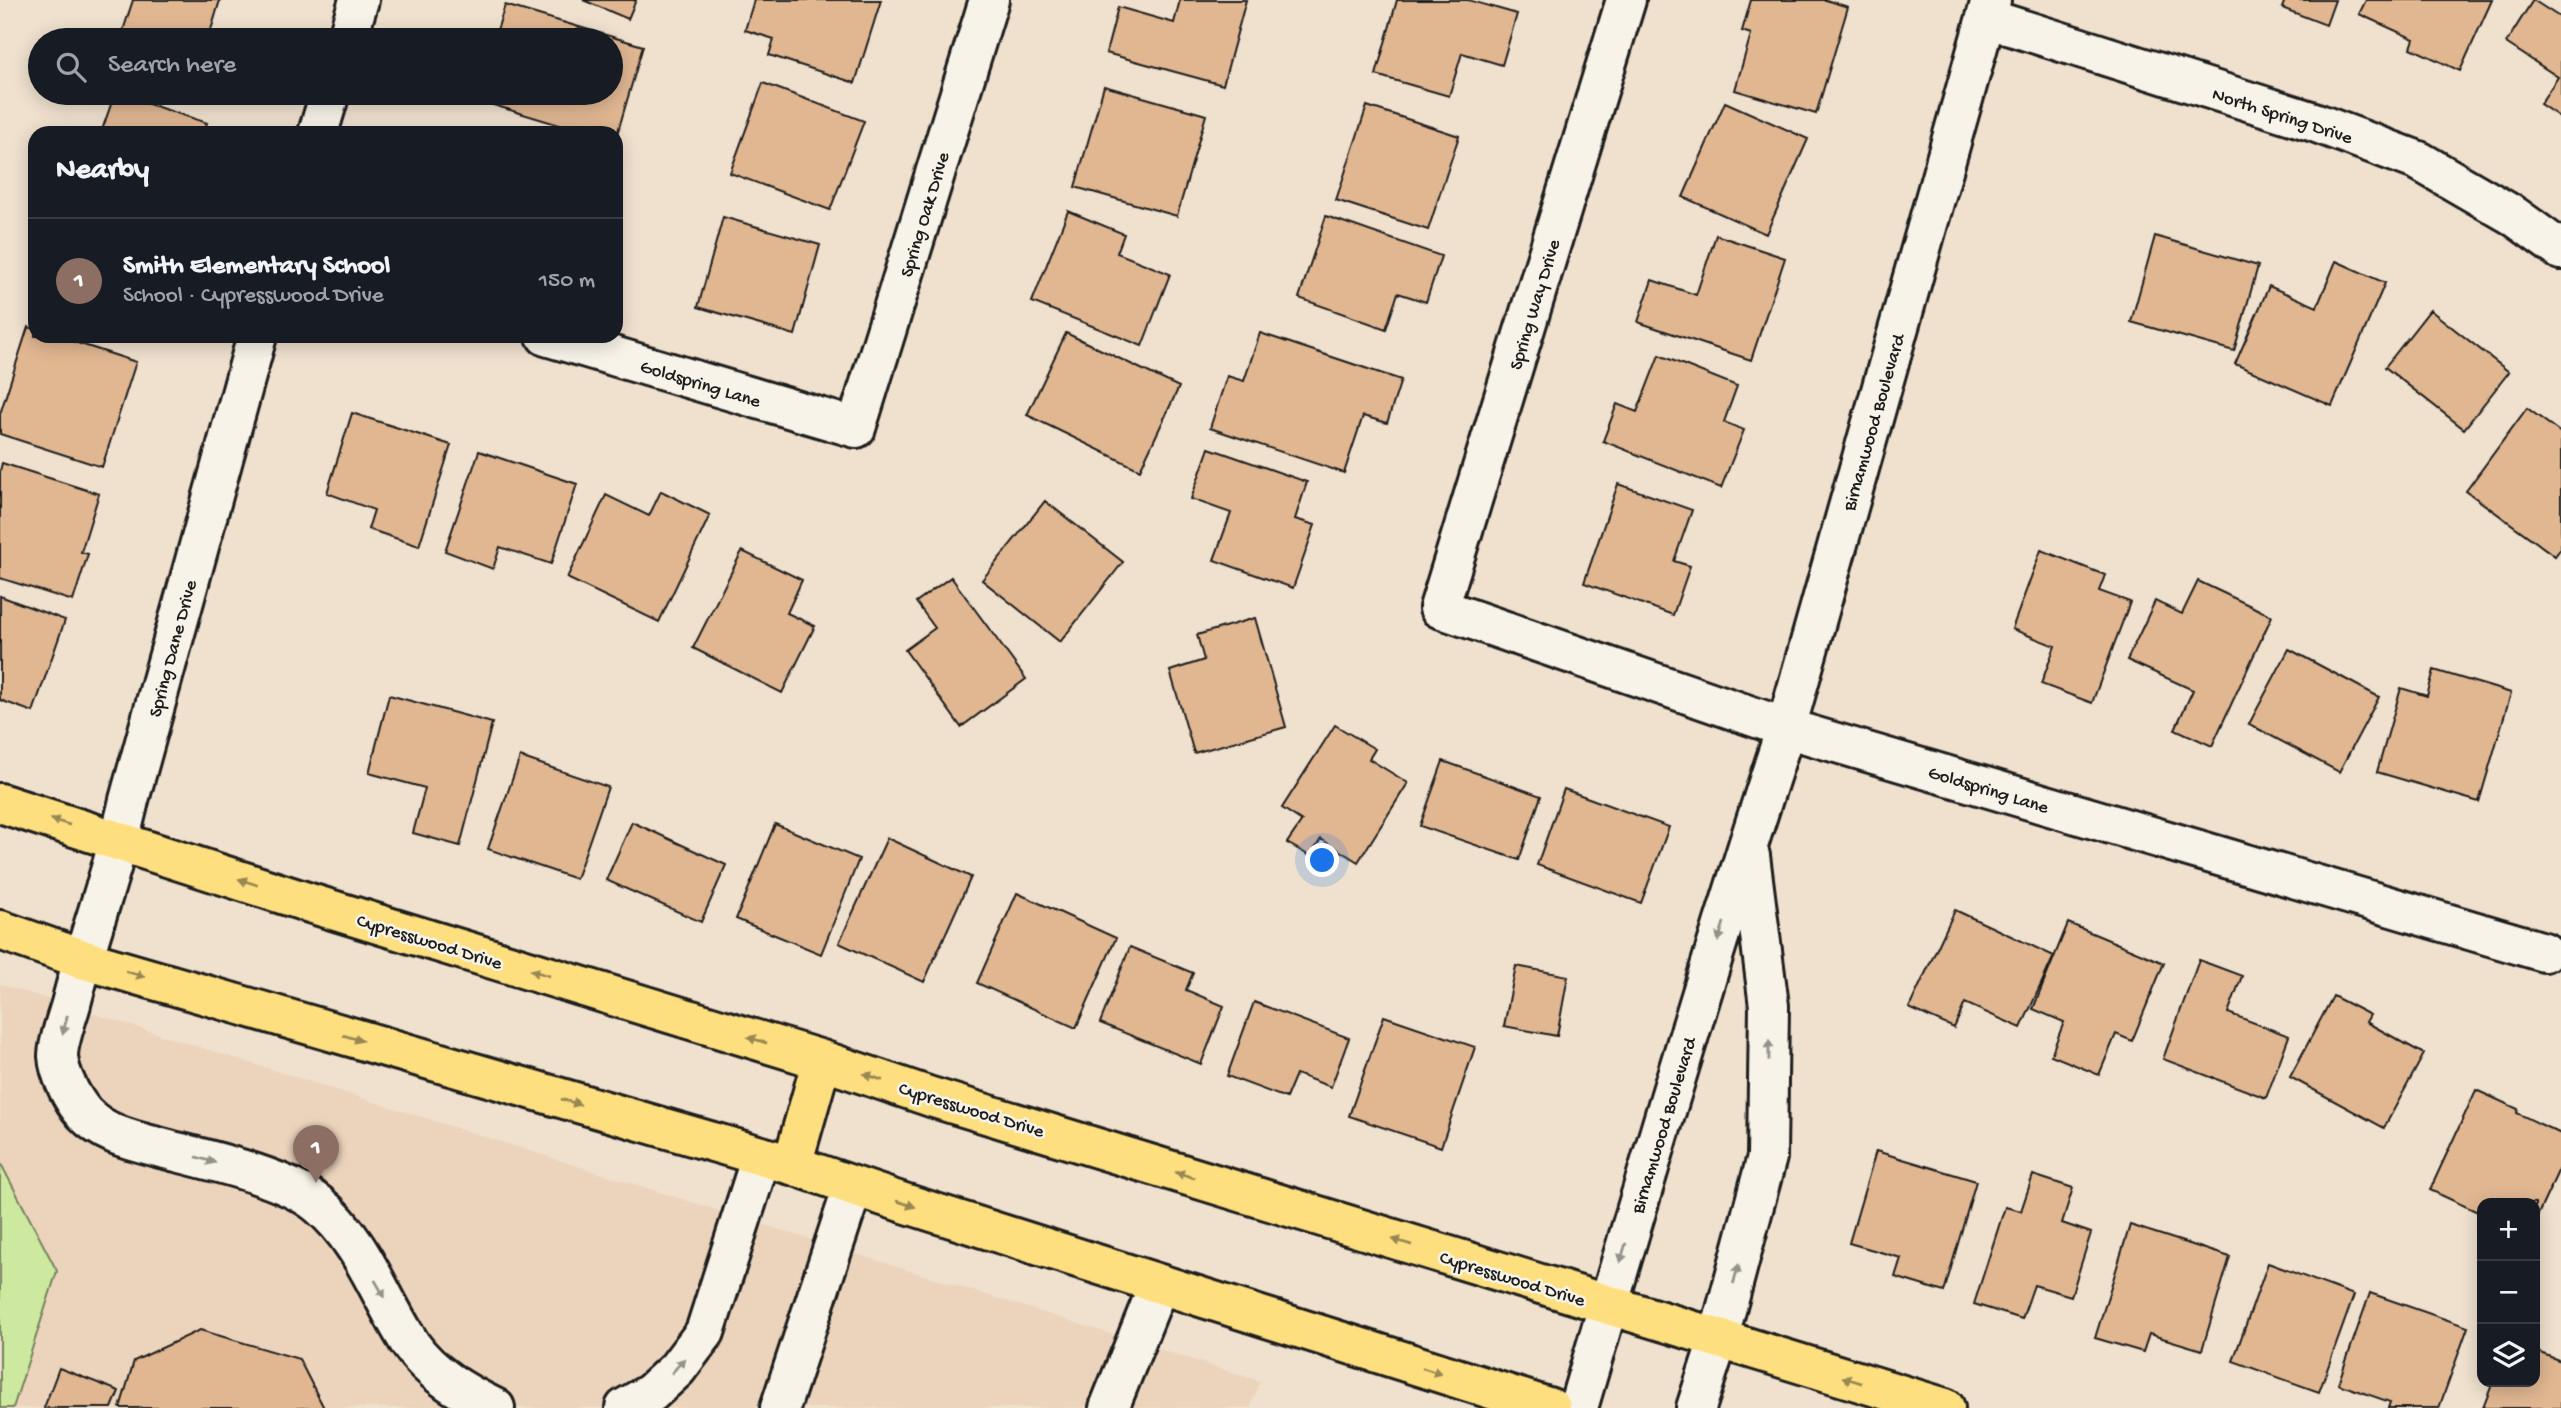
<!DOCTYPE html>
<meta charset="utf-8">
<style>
body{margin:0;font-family:"Gochi Hand",sans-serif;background:#20242c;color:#f1f3f6}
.controls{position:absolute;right:21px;bottom:21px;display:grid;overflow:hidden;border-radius:14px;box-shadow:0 4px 18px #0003}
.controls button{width:63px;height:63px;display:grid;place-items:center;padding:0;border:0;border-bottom:2px solid #363941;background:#171b24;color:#f1f3f6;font:35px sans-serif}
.you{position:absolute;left:1323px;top:861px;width:24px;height:24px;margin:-18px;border:5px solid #fff;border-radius:50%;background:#1a73e8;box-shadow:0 0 0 10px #1a73e833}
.badge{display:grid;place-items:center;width:46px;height:46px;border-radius:50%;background:#d93025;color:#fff;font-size:23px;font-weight:700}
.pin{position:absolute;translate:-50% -58px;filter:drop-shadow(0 2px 4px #0008)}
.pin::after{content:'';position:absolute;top:37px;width:24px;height:21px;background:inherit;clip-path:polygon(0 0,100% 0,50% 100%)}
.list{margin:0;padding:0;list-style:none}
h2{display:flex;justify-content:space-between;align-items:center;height:91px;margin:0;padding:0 28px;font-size:30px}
h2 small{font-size:23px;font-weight:400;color:#9ea1a6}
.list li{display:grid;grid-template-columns:46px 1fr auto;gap:21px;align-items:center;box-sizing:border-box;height:126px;padding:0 28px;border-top:2px solid #363941}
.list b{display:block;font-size:26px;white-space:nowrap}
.list p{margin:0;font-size:23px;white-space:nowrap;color:#9ea1a6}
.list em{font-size:23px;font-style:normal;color:#9ea1a6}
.icon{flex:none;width:38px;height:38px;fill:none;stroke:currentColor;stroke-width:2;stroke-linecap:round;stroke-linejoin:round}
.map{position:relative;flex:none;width:2561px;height:1408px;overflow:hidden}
.search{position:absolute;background:#171b24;box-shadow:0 4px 18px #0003;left:28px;top:28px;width:595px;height:77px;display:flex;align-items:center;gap:18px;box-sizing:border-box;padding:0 24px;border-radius:38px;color:#9ea1a6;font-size:26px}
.panel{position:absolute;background:#171b24;box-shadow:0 4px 18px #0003;left:28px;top:126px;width:595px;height:217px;border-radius:21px}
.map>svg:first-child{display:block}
.built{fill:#ecd4bc}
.green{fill:#cde89f;stroke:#74825e;stroke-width:2}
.building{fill:#e1b792;stroke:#1c1c1c;stroke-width:2}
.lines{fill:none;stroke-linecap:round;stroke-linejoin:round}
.minor-casing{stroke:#1c1c1c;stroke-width:44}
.major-casing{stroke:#1c1c1c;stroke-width:44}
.minor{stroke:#f7f3e8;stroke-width:38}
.major{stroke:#fedf80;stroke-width:38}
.oneway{fill:#988753}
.oneway2{fill:#94928c}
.labels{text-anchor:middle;stroke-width:5;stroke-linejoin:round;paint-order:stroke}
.street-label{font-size:19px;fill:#1c1c1c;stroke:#f7f3e8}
</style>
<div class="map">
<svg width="2561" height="1408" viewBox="0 0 2561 1408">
<rect width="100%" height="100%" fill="#f0e1ce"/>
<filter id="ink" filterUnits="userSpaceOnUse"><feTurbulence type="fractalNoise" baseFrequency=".0143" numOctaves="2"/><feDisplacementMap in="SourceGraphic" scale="14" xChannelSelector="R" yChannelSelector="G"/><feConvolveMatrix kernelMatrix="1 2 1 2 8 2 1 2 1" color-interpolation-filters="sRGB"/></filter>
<g filter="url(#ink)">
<!-- built -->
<path class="built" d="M0,984L1260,1381L1250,1408H0Z"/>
<!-- green -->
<path class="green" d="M0,1162L57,1271L13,1408H0Z"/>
<!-- building -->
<path class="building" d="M133,0H220L208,40H120Z
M583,0H636L628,19Z
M754,0H881L855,83L769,55L774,39L745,30Z
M1180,0H1246L1223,85L1106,53L1118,7L1174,23Z
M1397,0H1468L1517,14L1502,65L1462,53L1449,96L1376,75Z
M1751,0H1826L1848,7L1816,114L1735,90L1751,34L1742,31Z
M2285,0H2335L2326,25L2282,8Z
M2366,0H2492L2460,71L2411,48L2414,39L2359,14Z
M2533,0L2561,18V118L2540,104L2558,77L2506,43Z
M505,5L643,46L616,138V133H586L477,100L479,93H611V40H494Z
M763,83L864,121L830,210L730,173Z
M1104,86L1206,115L1177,216L1075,187Z
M115,93L207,123L204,133H101Z
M1725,102L1808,139L1766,234L1683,197Z
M1367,106L1459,136L1428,230L1336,200Z
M1068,211L1124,234L1117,253L1170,274L1142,346L1032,302Z
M1326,216L1441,256L1426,302L1398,293L1386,329L1299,298Z
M723,217L820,245L795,335L698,307Z
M1716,235L1785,258L1751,360L1638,322L1652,280L1696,295Z
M2155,236L2258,266L2234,351L2131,322Z
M2336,261L2385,283L2332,406L2235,364L2269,286L2317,307Z
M2430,310L2509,372L2464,429L2385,367Z
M28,327L35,329V336H56L136,362L102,467L0,434V414Z
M1066,333L1179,387L1140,470L1027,415Z
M1260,333L1401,380L1387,423L1363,416L1344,473L1210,428L1227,376L1244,381Z
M1659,355L1737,386L1724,422L1744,430L1721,488L1603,441L1617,404L1637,412Z
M2527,408L2561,433V548L2555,556L2466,491Z
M352,413L451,445L419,546L368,529L374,510L327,493Z
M1209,448L1307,482L1295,519L1315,525L1293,588L1214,560L1231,513L1191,499Z
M479,451L577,484L551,564L500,547L493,569L445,551Z
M2,463L99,494L81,552L88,554L73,601L0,578V471Z
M1618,484L1692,510L1674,561L1690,566L1673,615L1584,583Z
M661,491L710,515L659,622L567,578L606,495L649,516Z
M1045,501L1123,562L1060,642L982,580Z
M2041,550L2105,575L2099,591L2130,602L2092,703L2041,684L2055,646L2012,629Z
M742,551L802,580L787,613L815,626L782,693L693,648Z
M951,577L1026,679L961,727L905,650L935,628L916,602Z
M2198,581L2272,616L2212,746L2175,729L2193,690L2127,660L2155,601L2182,614Z
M0,596L65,620L33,712L0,700Z
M1255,618L1286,727L1194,753L1170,671L1204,660L1197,635Z
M2289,649L2379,697L2339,772L2249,724Z
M2434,670L2511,693L2479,802L2377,772L2401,688L2427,696Z
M389,695L492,723L460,846L413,833L425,788L369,773Z
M1335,725L1375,749L1369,759L1408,783L1358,862L1321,839L1310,856L1287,843L1302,821L1282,808Z
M520,757L608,787L576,879L488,849Z
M1443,761L1541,796L1519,860L1420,826Z
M1564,789L1669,827L1641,903L1537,865Z
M632,822L726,865L701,922L606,880Z
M775,824L859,859L821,954L736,919Z
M887,838L971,877L924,982L839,943Z
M1017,893L1116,938L1076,1028L977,983Z
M1955,910L2054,956L2021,1028L1965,1003L1954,1028L1909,1008Z
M2068,923L2164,963L2132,1041L2116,1034L2099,1075L2051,1055L2064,1022L2033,1009Z
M1130,947L1193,973L1186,990L1224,1006L1201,1064L1100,1023Z
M2199,960L2242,976L2228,1013L2289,1036L2266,1098L2163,1059Z
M1516,966L1568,976L1557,1036L1504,1026Z
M2333,996L2370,1015L2366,1022L2424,1054L2384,1128L2290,1077Z
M1254,1002L1349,1038L1331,1087L1296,1074L1286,1098L1227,1076Z
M1384,1016L1475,1047L1441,1147L1349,1116Z
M2476,1090L2518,1109L2517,1113L2561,1134V1165L2535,1221V1203H2482V1214L2430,1190Z
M1876,1151L1976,1181L1944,1292L1895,1277L1901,1258L1849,1243Z
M2033,1175L2073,1188L2062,1223L2091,1233L2071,1296L2034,1285L2022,1319L1974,1304L2005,1207L2021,1211Z
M2130,1225L2230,1257L2202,1350L2149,1334L2143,1352L2095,1338Z
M2268,1263L2354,1295L2319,1392L2233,1361Z
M2370,1293L2468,1327L2439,1408H2388L2390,1402L2338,1384Z
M200,1330L299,1359L324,1408H120L134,1361Z
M2535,1351L2561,1361V1408H2483L2493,1382H2535Z
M59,1368L119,1391L112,1408H44Z"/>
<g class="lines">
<defs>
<path id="minor" d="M1626,0L1439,608L1786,728L2544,952
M1986,18L2314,122L2419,161L2514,216L2561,250
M347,40L359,0
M318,133L330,93
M257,336L129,800C114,870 88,935 71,1004C67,1018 58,1042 58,1056C59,1074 72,1099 84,1113C105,1136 136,1141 165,1149C208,1160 285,1177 318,1204C363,1241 380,1298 411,1345C431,1374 464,1393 495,1408
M546,336L856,428L989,0
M625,1408L651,1393L677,1369L705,1332L761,1157
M780,1408L853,1187
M1109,1408L1159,1284
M1578,1408C1645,1180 1712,953 1786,728L1991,0
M1696,1408L1718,1340L1767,1157L1769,1006L1750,856"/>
<path id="major" d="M0,803L313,904L822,1060L931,1097L1945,1408
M0,930L82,959L792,1165L901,1202L1551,1408
M792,1165L822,1060"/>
</defs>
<!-- minor casing -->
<use href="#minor" class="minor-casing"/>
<!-- major casing -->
<use href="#major" class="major-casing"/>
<!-- minor -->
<use href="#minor" class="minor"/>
<!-- major -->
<use href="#major" class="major"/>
</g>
<!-- one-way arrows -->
<defs><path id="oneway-solid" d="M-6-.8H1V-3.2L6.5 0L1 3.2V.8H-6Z" transform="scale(1.75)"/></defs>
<g class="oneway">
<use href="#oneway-solid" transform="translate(60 822) rotate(-163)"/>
<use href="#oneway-solid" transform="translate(248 882) rotate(-162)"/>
<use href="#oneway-solid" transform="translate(540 973) rotate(-163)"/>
<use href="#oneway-solid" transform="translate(135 974) rotate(16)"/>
<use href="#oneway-solid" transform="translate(353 1038) rotate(16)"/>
<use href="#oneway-solid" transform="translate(757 1040) rotate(-163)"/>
<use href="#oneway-solid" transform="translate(873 1077) rotate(-161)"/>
<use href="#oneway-solid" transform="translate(571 1102) rotate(16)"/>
<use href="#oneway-solid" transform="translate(1185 1175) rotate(-163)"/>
<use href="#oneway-solid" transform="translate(906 1204) rotate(18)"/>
<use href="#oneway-solid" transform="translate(1402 1242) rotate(-163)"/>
<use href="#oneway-solid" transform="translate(1432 1371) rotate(18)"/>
<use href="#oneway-solid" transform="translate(1852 1380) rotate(-163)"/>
</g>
<g class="oneway2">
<use href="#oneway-solid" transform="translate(1721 932) rotate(107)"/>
<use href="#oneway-solid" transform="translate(65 1025) rotate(104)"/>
<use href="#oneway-solid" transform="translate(1769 1050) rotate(-89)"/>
<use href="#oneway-solid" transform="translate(206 1160) rotate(17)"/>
<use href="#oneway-solid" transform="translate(1623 1253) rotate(107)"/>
<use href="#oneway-solid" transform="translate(1736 1274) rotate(-75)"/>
<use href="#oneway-solid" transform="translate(380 1289) rotate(60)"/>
<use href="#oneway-solid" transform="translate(678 1366) rotate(-49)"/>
</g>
</g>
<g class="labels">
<!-- street labels -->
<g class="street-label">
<text transform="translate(2283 114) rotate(18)" y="7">North Spring Drive</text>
<text transform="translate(923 214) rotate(-73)" y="7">Spring Oak Drive</text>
<text transform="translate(1533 304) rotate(-73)" y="7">Spring Way Drive</text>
<text transform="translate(701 382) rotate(17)" y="7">Goldspring Lane</text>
<text transform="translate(1872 422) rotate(-74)" y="7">Birnamwood Boulevard</text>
<text transform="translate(171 648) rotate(-75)" y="7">Spring Dane Drive</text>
<text transform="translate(1989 788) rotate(17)" y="7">Goldspring Lane</text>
<text transform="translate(430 940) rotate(17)" y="7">Cypresswood Drive</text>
<text transform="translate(972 1108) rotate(17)" y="7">Cypresswood Drive</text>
<text transform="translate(1662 1125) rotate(-73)" y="7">Birnamwood Boulevard</text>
<text transform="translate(1513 1277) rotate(17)" y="7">Cypresswood Drive</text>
</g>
</g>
</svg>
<div class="controls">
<button>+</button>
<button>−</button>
<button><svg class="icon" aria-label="layers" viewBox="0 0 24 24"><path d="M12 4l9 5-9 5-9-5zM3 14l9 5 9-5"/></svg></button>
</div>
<div class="you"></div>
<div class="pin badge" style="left:316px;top:1183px;background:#8d6e63">1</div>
<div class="search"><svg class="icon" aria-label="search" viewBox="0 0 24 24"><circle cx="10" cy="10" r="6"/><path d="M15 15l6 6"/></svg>Search here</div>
<section class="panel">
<h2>Nearby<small></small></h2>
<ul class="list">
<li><span class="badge" style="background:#8d6e63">1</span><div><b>Smith Elementary School</b><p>School · Cypresswood Drive</p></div><em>150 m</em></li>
</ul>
</section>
</div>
